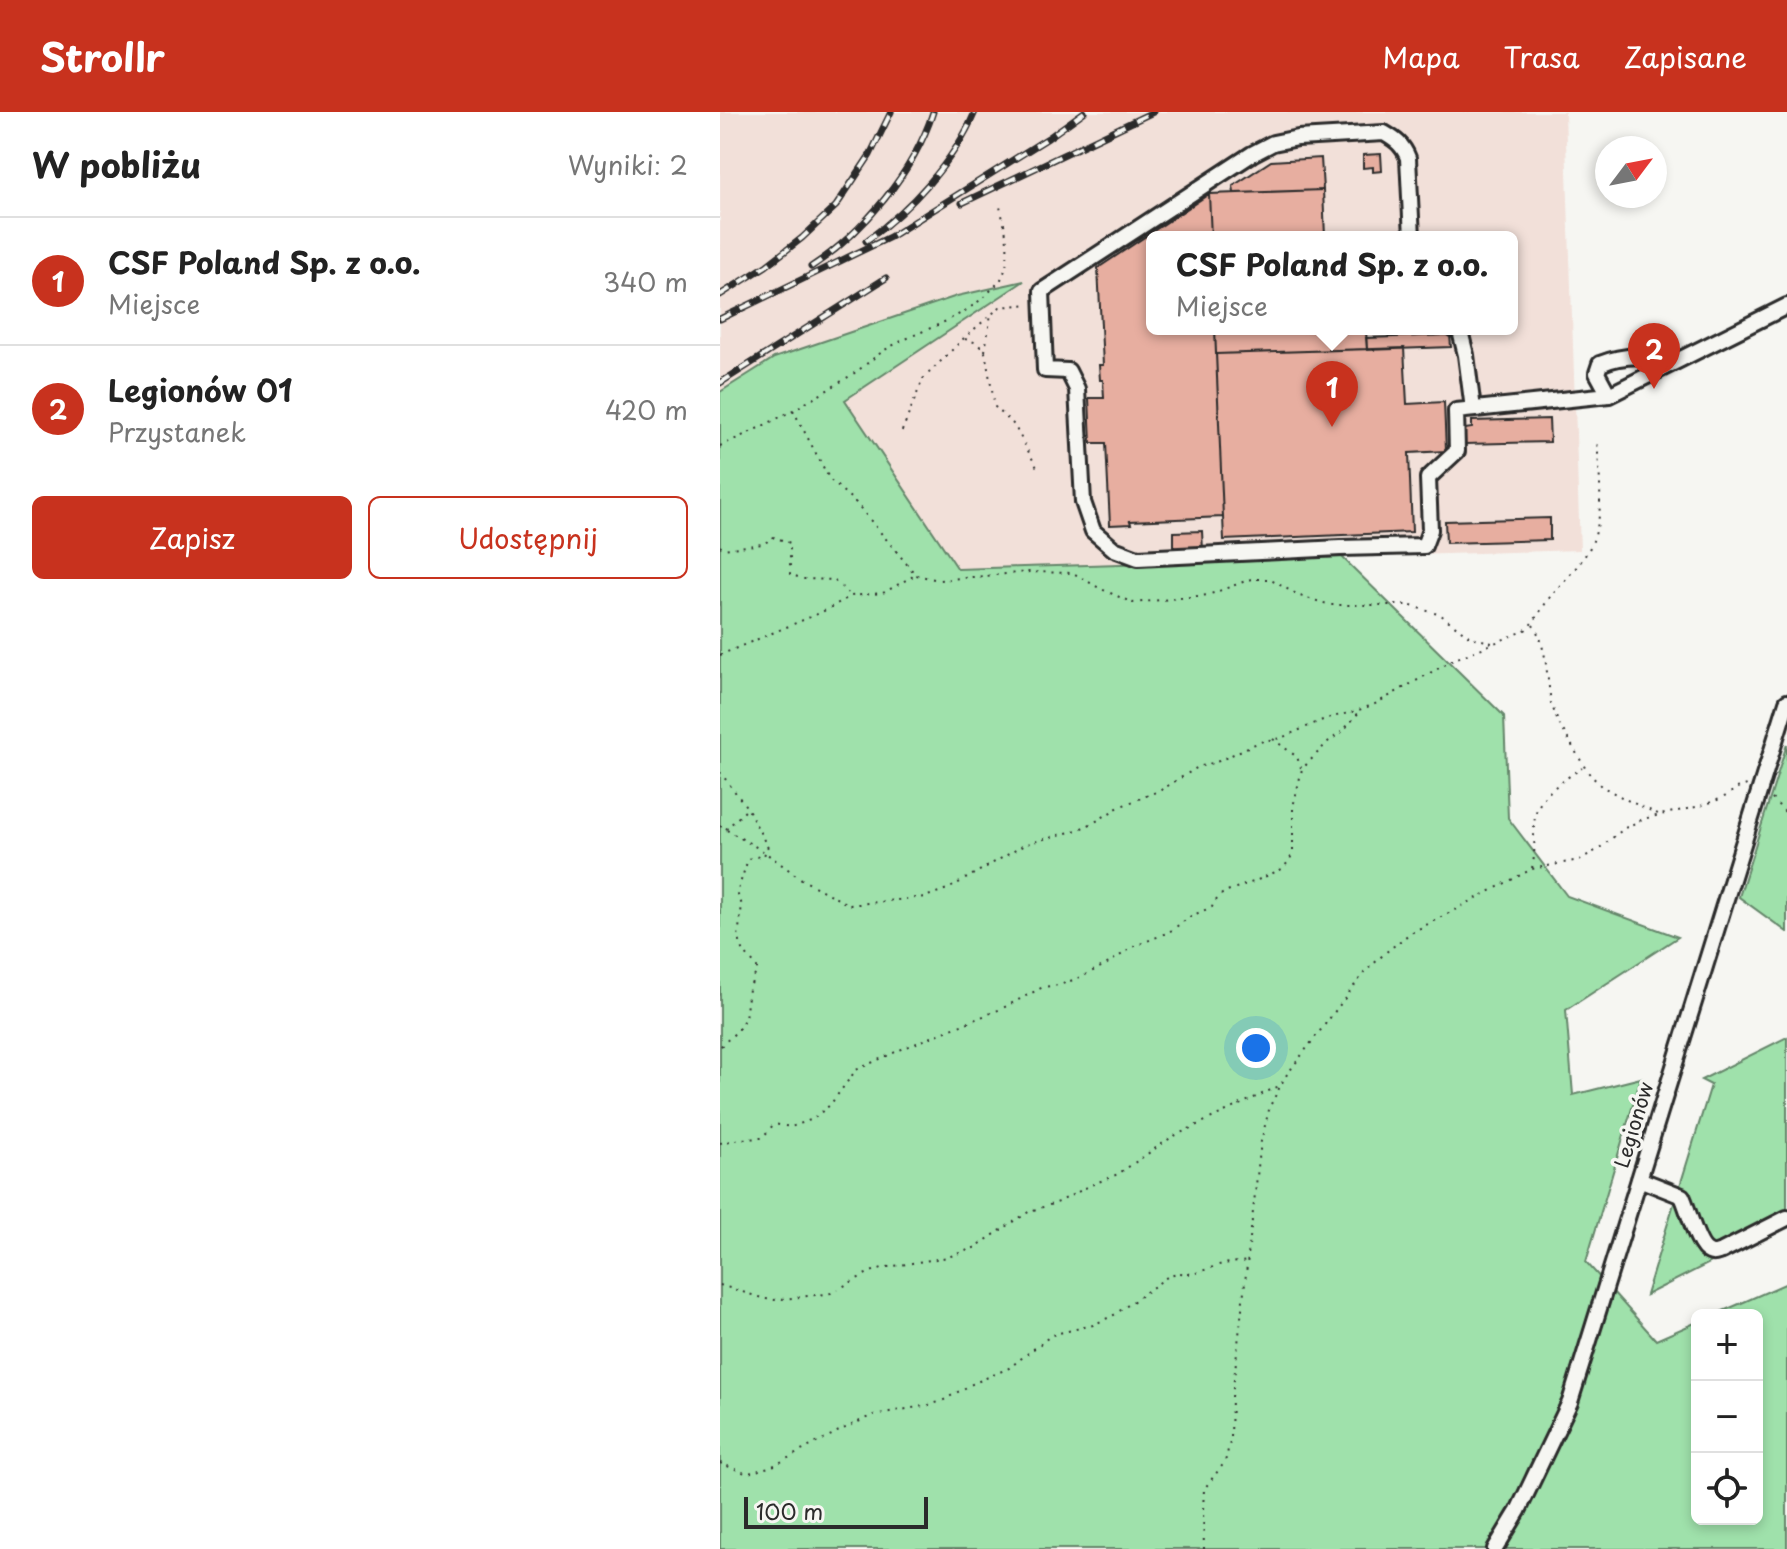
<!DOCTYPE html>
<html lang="pl">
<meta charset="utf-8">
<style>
body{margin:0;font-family:"Playpen Sans",sans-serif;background:#f2f2f2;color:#222}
.controls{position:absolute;right:24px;bottom:24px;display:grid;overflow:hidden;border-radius:12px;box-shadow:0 4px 12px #0003}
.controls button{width:72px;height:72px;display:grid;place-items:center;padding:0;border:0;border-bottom:2px solid #e0e0e0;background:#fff;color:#222;font:40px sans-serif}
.compass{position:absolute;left:875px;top:24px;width:72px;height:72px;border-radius:50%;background:#fff;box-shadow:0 4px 12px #0003;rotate:58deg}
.scale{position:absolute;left:24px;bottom:20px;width:184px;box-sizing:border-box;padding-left:8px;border:4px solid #2b2b2b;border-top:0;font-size:22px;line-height:28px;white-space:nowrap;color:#2b2b2b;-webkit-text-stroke:6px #f6f6f2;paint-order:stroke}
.you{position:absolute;left:536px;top:936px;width:28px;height:28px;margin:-20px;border:6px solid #fff;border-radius:50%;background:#1a73e8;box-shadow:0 0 0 12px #1a73e833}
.badge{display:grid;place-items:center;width:52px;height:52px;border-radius:50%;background:#c8321e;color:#fff;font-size:26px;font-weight:700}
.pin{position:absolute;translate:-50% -66px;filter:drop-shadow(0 2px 4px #0008)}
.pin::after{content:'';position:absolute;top:42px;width:28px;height:24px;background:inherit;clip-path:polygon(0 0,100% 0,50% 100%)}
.popup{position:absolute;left:426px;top:119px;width:372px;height:104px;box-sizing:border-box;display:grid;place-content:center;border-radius:12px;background:#fff;filter:drop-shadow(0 2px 6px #0005);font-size:26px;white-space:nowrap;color:#767676}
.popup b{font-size:30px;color:#222}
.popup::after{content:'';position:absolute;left:50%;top:100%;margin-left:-16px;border:16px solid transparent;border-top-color:#fff}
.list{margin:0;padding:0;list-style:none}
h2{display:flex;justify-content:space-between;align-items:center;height:104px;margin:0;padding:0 32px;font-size:34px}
h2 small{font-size:26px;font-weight:400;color:#767676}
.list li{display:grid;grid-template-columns:52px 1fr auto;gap:24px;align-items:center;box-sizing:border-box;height:128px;padding:0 32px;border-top:2px solid #e0e0e0}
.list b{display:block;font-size:30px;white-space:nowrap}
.list p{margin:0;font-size:26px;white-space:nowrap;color:#767676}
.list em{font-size:26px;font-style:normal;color:#767676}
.actions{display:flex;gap:16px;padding:24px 32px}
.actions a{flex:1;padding:18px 0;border:2px solid #c8321e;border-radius:12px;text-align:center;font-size:28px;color:#c8321e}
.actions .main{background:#c8321e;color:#fff}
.icon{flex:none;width:44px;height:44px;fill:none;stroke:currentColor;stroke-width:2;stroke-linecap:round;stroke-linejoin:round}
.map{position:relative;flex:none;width:1067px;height:1437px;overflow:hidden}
header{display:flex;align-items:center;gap:48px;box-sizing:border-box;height:112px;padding:0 40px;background:#c8321e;color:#fff}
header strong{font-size:38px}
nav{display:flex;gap:44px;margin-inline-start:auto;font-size:28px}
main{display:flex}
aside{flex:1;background:#fff}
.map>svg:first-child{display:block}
.built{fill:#f2e0d9;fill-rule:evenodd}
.green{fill:#9fe1ab;stroke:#65866b;stroke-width:2}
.building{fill:#e7aea0;stroke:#2b2b2b;stroke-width:2}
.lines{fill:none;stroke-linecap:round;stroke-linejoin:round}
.minor-casing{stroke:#2b2b2b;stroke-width:20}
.path{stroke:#2b2b2b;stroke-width:2;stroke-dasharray:2 6;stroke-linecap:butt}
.minor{stroke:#f6f6f2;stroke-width:14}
.rail-casing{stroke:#2b2b2b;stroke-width:7}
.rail{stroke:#f6f6f2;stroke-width:4;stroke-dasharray:12;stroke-linecap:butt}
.labels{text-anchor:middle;stroke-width:7;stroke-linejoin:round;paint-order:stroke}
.street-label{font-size:20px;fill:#2b2b2b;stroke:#f6f6f2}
</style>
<header>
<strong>Strollr</strong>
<nav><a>Mapa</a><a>Trasa</a><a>Zapisane</a></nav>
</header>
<main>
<aside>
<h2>W pobliżu<small>Wyniki: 2</small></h2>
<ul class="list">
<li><span class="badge">1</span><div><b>CSF Poland Sp. z o.o.</b><p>Miejsce</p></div><em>340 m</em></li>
<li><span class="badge">2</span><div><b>Legionów 01</b><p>Przystanek</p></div><em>420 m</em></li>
</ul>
<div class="actions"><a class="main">Zapisz</a><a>Udostępnij</a></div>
</aside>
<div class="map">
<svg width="1067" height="1437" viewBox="0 0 1067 1437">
<rect width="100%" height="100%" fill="#f6f6f2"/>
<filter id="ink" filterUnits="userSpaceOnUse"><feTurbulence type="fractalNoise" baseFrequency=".0125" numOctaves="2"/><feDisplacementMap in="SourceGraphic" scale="16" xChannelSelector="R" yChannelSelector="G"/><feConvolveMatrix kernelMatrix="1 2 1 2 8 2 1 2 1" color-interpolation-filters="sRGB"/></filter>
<g filter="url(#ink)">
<!-- built -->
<path class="built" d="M0,0H845L860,438L238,457L125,288L301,169L237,184L54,246L0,280ZM432,125H792V217H432Z"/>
<!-- green -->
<path class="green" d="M304,169L125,288L238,457L622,445L784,604L788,706L847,784L958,825L846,898L853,983L921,966L866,1150L936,1228L977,1210V1407H1037V1203H994L1067,1171V1437H0V280L54,246L237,184Z
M1067,632V820L1019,785Z
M1067,925V1103L999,1137L989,1136L959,1077L991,973L981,968Z
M960,1086L985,1144L1067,1112L926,1183L955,1088Z"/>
<!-- building -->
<path class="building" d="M661,42L662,59L653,60V55L643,56V43Z
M601,46L603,78L514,81L513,74L551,49Z
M603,78L605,125H491L489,82Z
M489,82L491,125H432V217H495L503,405L410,409L411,412L390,413L386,331H371L369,286H384L383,268H380L379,253H383L378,156Z
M495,217H646L647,237L496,242Z
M730,223L731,235L647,238L646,226Z
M684,236L687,292L724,290L726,339L689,341L692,420L504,428L496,242Z
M829,307L830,330L745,332V317L752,316V309Z
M830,406V428L726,431L725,409Z
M482,419L483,439L454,440V420Z"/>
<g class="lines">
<defs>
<path id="minor" d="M692,125L688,46C683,33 676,28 664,21L578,26L553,31L532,42L322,179L325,258L348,259L357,277L363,390L373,419L394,437L418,446L620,436L704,434L710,418L708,366L737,339L736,299L889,283L1067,194
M734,217L740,219L746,243L753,297
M889,283L877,261L880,252C905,241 931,244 957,248
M919,1067L962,1084C968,1096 977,1136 989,1140C994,1143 997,1140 1002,1139L1067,1106
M775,1437L798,1399L850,1290L1067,590"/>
</defs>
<!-- minor casing -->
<use href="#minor" class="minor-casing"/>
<!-- path -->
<path class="path" d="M245,227L257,231L265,240L275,295L294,313L319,359
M265,239L271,202
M73,298L110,368L136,391L196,463L219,468L309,460L353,461L379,476L413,491L488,483L531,467H549L580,484L611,493H688L721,503L749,524L772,531
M182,319L203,267L244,226L280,195L309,192
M0,334C43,315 85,293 125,267C141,258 154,244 170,235C206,215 241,209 271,178C274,175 277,172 280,169C294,146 285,115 279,91
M0,434L3,437L43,432L54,425L70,431V462L83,467L114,468L131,484
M813,513L820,525L825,545L831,591L838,610L867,659L881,674L909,689L938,702
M0,543L102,500L131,484L163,481L195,463
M553,627L577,645L581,656
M0,660L28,697L48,736L44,743L28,747L17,781L22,793L18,825L24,840L37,855V858L29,877L25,906L17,919L0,935
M1052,687L1067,702
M0,714L43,739L83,768L129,793L205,785L230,776L306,732L357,718L375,710L399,695L441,678L478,655L499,649L530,634L543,629L561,626L605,607L636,599L655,592L735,547L804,519C816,509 821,497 830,485C842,470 856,458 866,442C887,411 879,363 877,327
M6,717L27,697
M812,756C817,735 812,723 815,705C818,683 845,667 862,656
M0,1031L20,1027L42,1026L54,1012L71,1015L93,1007L110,993L136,958L182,937L281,897L323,875L340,873L363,864L387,852L415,834L449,820L471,804L492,795L499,784L507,779L533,770L562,757L569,749L573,741V695L582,657L609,629L622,620L641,598
M0,1173L45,1187L54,1188L105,1182L111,1181L148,1161L162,1156L228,1145L254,1136L310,1099L339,1090L371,1073L398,1062L452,1025L559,974
M0,1351L25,1361L33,1360L55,1353L119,1319L153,1303L209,1293L222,1289L252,1272L289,1256L329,1225L335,1222L373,1213L394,1203L447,1165L460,1161L473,1162L502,1152L528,1149
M484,1437L483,1398L484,1377L505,1350L511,1326L512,1285L541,1029L550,994L565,965L644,861L665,841L689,822L812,757L859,748L877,738L905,716L923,707L980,694L1003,686L1017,676L1027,673"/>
<!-- minor -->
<use href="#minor" class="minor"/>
<defs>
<path id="rail" d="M242,91L433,0
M146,129C190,97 234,50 255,0
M91,155C143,121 194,60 213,0
M0,183L46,154L82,126L116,94L150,43L171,0
M0,207L170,125L328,26L364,0
M0,271L166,166"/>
</defs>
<!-- rail casing -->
<use href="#rail" class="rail-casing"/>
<!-- rail -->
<use href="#rail" class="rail"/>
</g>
</g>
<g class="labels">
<!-- street labels -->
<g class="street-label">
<text transform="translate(914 1013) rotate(-73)" y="7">Legionów</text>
</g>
</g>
</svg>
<div class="controls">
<button>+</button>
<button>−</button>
<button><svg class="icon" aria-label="locate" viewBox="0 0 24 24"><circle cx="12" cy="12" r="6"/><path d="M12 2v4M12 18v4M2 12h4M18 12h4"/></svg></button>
</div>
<svg class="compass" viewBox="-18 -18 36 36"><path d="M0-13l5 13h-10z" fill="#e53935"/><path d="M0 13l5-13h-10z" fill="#767676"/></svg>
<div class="scale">100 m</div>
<div class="you"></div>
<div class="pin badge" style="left:612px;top:315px">1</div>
<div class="popup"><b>CSF Poland Sp. z o.o.</b>Miejsce</div>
<div class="pin badge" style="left:934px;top:277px">2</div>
</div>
</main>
